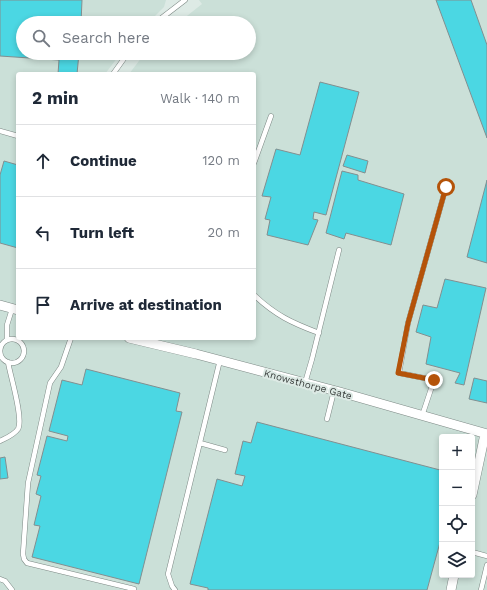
<!DOCTYPE html>
<meta charset="utf-8">
<style>
body{margin:0;font-family:"Work Sans",sans-serif;background:#f6f6f7;color:#1f2937}
.controls{position:absolute;right:12px;bottom:12px;display:grid;overflow:hidden;border-radius:4px;box-shadow:0 2px 6px #0003}
.controls button{width:36px;height:36px;display:grid;place-items:center;padding:0;border:0;border-bottom:1px solid #e0e1e3;background:#fff;color:#1f2937;font:20px sans-serif}
.stop{position:absolute;width:12px;height:12px;margin:-9px;border:3px solid #b45309;border-radius:50%;background:#fff}
.stop.end{background:#b45309;border-color:#fff;box-shadow:0 1px 4px #0008}
.list{margin:0;padding:0;list-style:none}
h2{display:flex;justify-content:space-between;align-items:center;height:52px;margin:0;padding:0 16px;font-size:17px}
h2 small{font-size:13px;font-weight:400;color:#747a83}
.list li{display:grid;grid-template-columns:26px 1fr auto;gap:12px;align-items:center;box-sizing:border-box;height:72px;padding:0 16px;border-top:1px solid #e0e1e3}
.list b{display:block;font-size:15px;white-space:nowrap}
.list em{font-size:13px;font-style:normal;color:#747a83}
.icon{flex:none;width:22px;height:22px;fill:none;stroke:currentColor;stroke-width:2;stroke-linecap:round;stroke-linejoin:round}
.map{position:relative;flex:none;width:487px;height:590px;overflow:hidden}
.search{position:absolute;background:#fff;box-shadow:0 2px 6px #0003;left:16px;top:16px;width:240px;height:44px;display:flex;align-items:center;gap:10px;box-sizing:border-box;padding:0 14px;border-radius:22px;color:#747a83;font-size:15px}
.panel{position:absolute;background:#fff;box-shadow:0 2px 6px #0003;left:16px;top:72px;width:240px;height:268px;border-radius:4px}
.map>svg:first-child{display:block}
.built{fill:#cbe0d8;fill-rule:evenodd}
.building{fill:#4bd7e3;stroke:#828f90}
.lines{fill:none;stroke-linecap:round;stroke-linejoin:round}
.lane-casing{stroke:#7d8985;stroke-width:5.5}
.street-casing{stroke:#7d8985;stroke-width:10}
.lane{stroke:#fff;stroke-width:4.5}
.street{stroke:#fff;stroke-width:9}
.route{stroke:#b45309;stroke-width:5}
.labels{text-anchor:middle;stroke-width:4;stroke-linejoin:round;paint-order:stroke}
.street-label{font-size:10px;fill:#383d3b;stroke:#ddeae5}
</style>
<div class="map">
<svg width="487" height="590" viewBox="0 0 487 590">
<rect width="100%" height="100%" fill="#ddeae5"/>
<!-- built -->
<path class="built" d="M0,0H166L164,7L148,23H23V53H121L105,74H18V338H254V74H129L145,53H249V23H178L202,4L199,0H487V590H0ZM442,437H472V575H442Z"/>
<!-- building -->
<path class="building" d="M0,0H82L81,23H23V53H79L77,74H58L59,60L0,56Z
M436,0H471L487,45V138Z
M320,82L359,92L326,215L314,212L313,219L318,220L308,245L267,235L270,220L265,219L271,197L262,196L276,149L300,155Z
M347,155L368,161L365,173L343,166Z
M4,161L18,165V248L0,243V175Z
M342,171L358,175V180L404,194L391,245L346,233L344,239L326,233Z
M487,180V263L467,257Z
M445,279L486,288L464,385L455,383L460,373L426,364L431,337L416,332L423,305L437,308Z
M86,369L180,393L176,411L182,412L139,584L32,557L40,526L34,525L41,496L36,494L41,476L37,475L47,436L67,441L68,436L49,431L62,380L82,385Z
M474,378L487,381V403L469,399Z
M257,422L440,470L442,462V535L427,590H208V588L190,584L217,479L242,486L245,476L235,474L243,441L251,443Z
M5,457L8,478L0,479V458Z"/>
<g class="lines">
<defs>
<path id="lane" d="M155,23L185,0
M113,74L128,53
M0,131L18,136
M254,163L271,116
M254,295C275,315 292,323 319,333
M71,338L61,367L50,383L28,483L23,554L24,559L27,563L134,589
M0 351a12 12 0 1 1 24 0a12 12 0 1 1-24 0Z
M7,340V325L12,309
M305,383L312,359L339,250
M422,416L434,380L399,373L408,323L446,187
M327,419L334,391
M0,441C6,438 14,435 18,429C24,419 10,375 8,362
M200,443L225,450
M472,552L487,556
M0,579L5,581L12,590
M175,590L172,586L168,574L220,360
M481,590L487,565"/>
<path id="street" d="M0,305L18,310
M129,338L196,354L340,392L487,434
M472,495L485,434
M451,590L454,575"/>
</defs>
<!-- lane casing -->
<use href="#lane" class="lane-casing"/>
<!-- street casing -->
<use href="#street" class="street-casing"/>
<!-- lane -->
<use href="#lane" class="lane"/>
<!-- street -->
<use href="#street" class="street"/>
</g>
<g class="lines">
<!-- route -->
<path class="route" d="M434,380L398,373L408,323L446,187"/>
</g>
<g class="labels">
<!-- street labels -->
<g class="street-label">
<text transform="translate(308 384) rotate(15)" y="4">Knowsthorpe Gate</text>
</g>
</g>
</svg>
<div class="controls">
<button>+</button>
<button>−</button>
<button><svg class="icon" aria-label="locate" viewBox="0 0 24 24"><circle cx="12" cy="12" r="6"/><path d="M12 2v4M12 18v4M2 12h4M18 12h4"/></svg></button>
<button><svg class="icon" aria-label="layers" viewBox="0 0 24 24"><path d="M12 4l9 5-9 5-9-5zM3 14l9 5 9-5"/></svg></button>
</div>
<div class="stop" style="left:446px;top:187px"></div>
<div class="stop end" style="left:434px;top:380px"></div>
<div class="search"><svg class="icon" aria-label="search" viewBox="0 0 24 24"><circle cx="10" cy="10" r="6"/><path d="M15 15l6 6"/></svg>Search here</div>
<section class="panel">
<h2>2 min<small>Walk · 140 m</small></h2>
<ul class="list">
<li><svg class="icon" aria-label="ahead" viewBox="0 0 24 24"><path d="M12 20V5M6 11l6-6 6 6"/></svg><div><b>Continue</b></div><em>120 m</em></li>
<li><svg class="icon" aria-label="left" viewBox="0 0 24 24"><path d="M17 20v-9H6M10 6l-5 5 5 5"/></svg><div><b>Turn left</b></div><em>20 m</em></li>
<li><svg class="icon" aria-label="arrive" viewBox="0 0 24 24"><path d="M6 21V4h12l-3 4 3 4H6"/></svg><div><b>Arrive at destination</b></div></li>
</ul>
</section>
</div>
